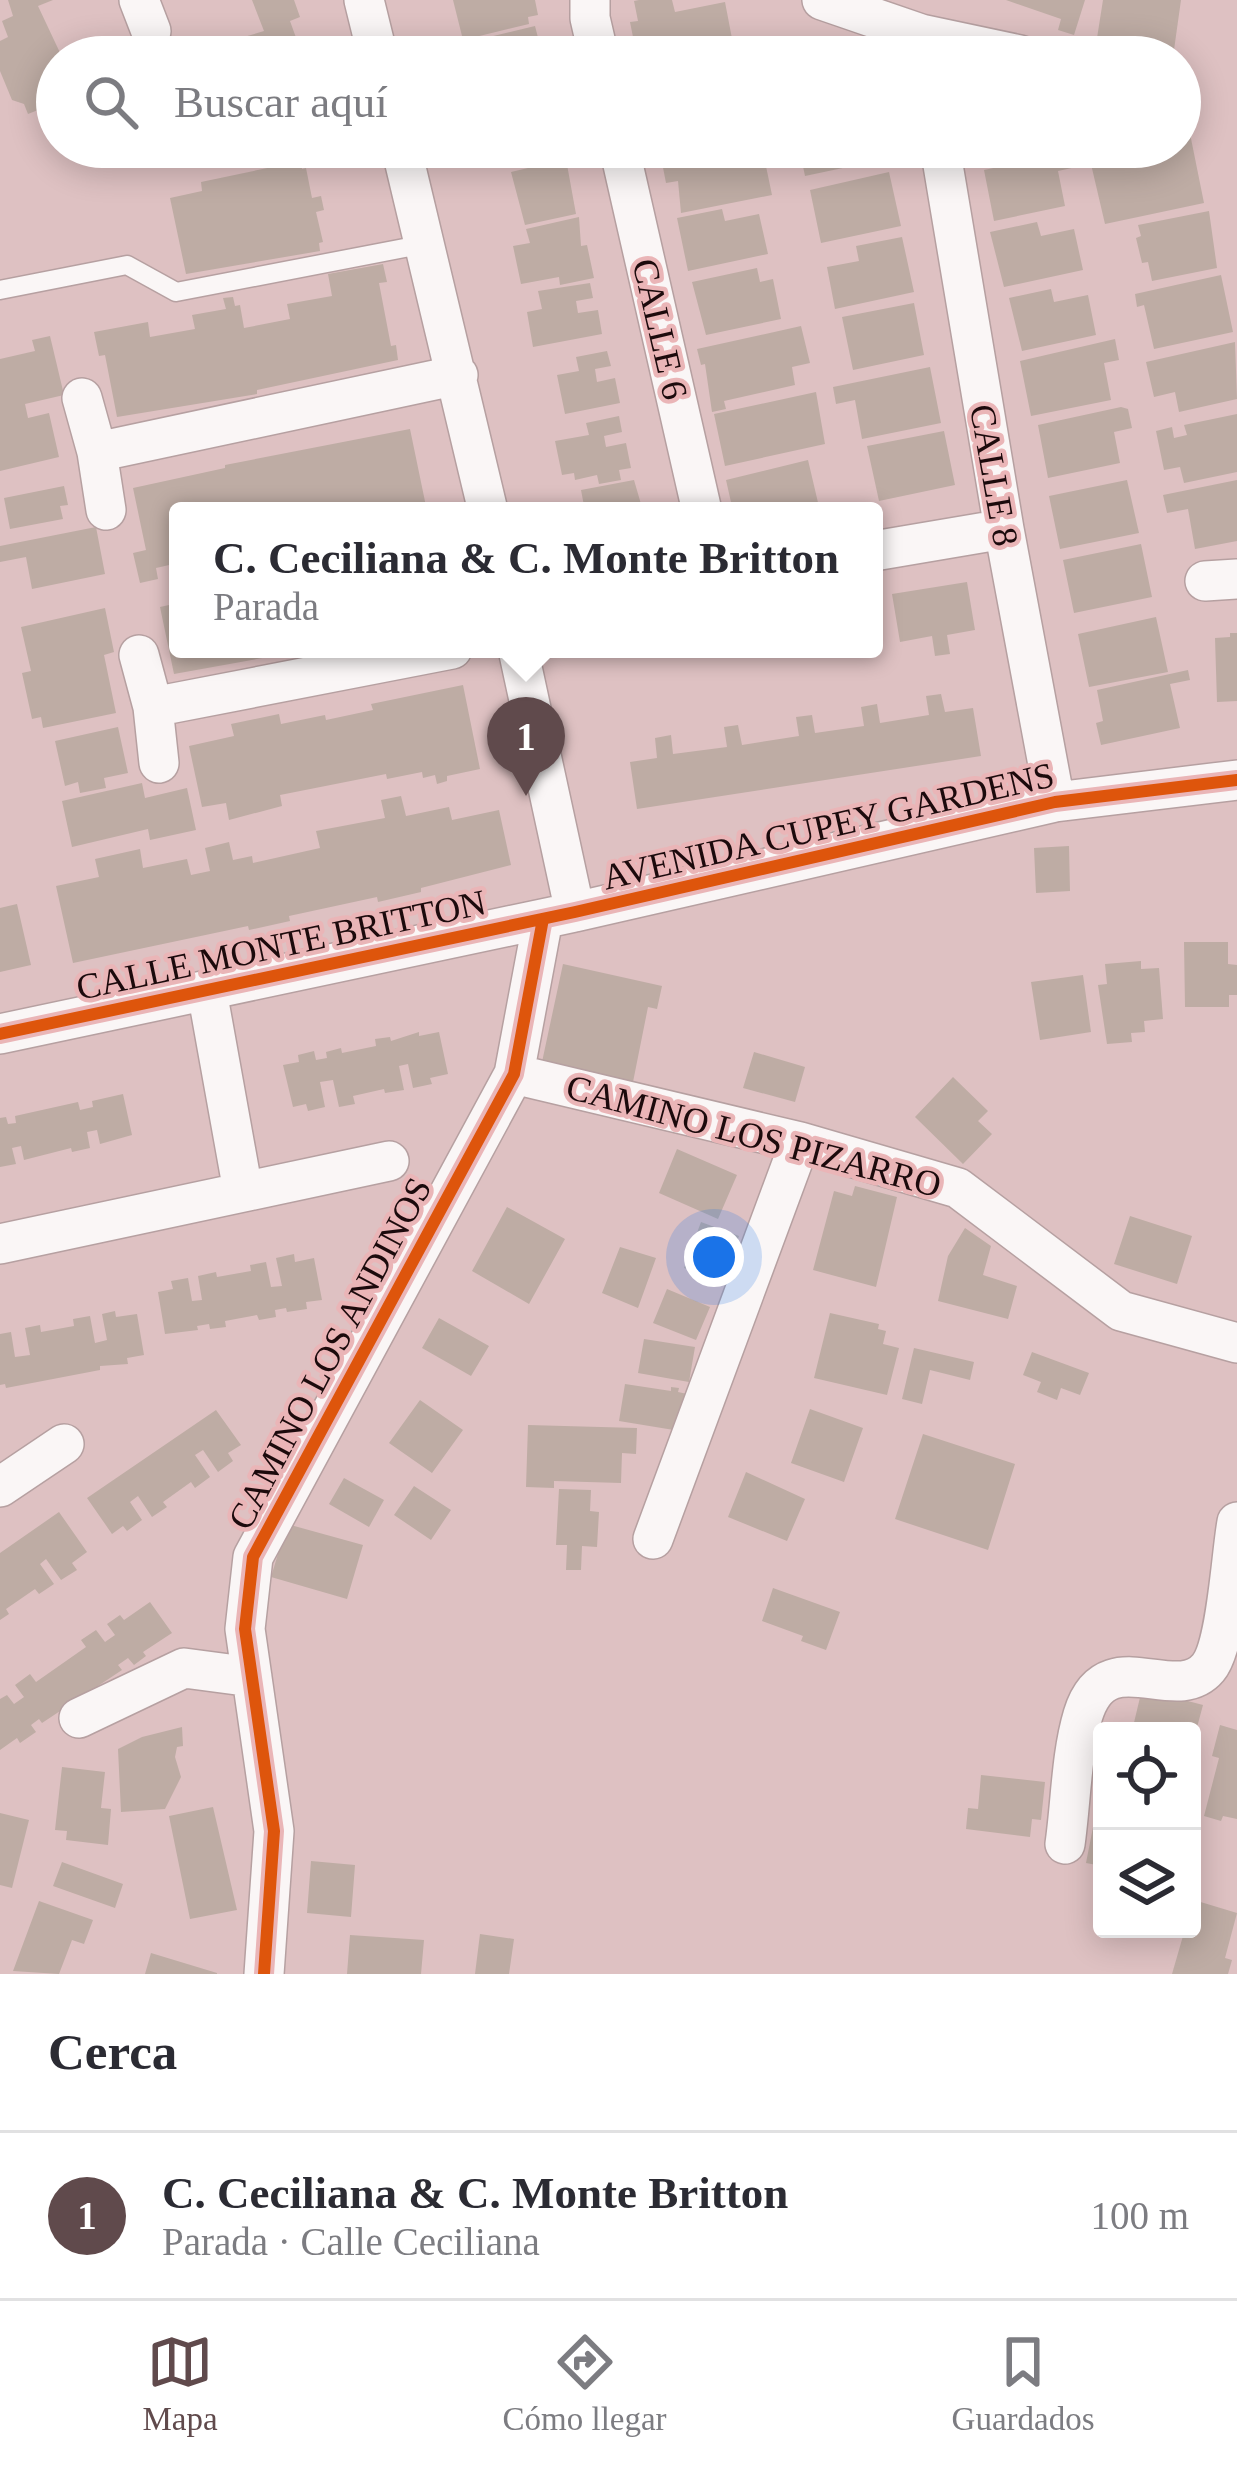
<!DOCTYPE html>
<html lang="es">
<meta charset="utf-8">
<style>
body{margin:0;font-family:"Times New Roman",serif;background:#f7f7f7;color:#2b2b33}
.controls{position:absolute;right:36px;bottom:36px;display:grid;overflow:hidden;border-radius:12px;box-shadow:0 6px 30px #0003}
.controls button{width:108px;height:108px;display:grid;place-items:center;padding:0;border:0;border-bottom:3px solid #e1e1e2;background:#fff;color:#2b2b33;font:60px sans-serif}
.you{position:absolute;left:714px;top:1257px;width:42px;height:42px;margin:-30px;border:9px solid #fff;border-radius:50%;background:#1a73e8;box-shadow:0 0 0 18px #1a73e833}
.badge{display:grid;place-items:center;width:78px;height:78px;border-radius:50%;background:#604a4c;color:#fff;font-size:39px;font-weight:700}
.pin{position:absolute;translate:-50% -99px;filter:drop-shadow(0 3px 6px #0008)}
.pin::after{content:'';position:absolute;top:63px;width:42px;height:36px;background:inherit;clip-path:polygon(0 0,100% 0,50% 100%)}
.popup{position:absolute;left:169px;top:502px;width:714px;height:156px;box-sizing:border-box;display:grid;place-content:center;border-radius:12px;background:#fff;filter:drop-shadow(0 3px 9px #0005);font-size:39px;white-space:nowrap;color:#7c7c81}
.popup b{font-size:45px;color:#2b2b33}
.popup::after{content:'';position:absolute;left:50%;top:100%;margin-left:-24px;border:24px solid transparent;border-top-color:#fff}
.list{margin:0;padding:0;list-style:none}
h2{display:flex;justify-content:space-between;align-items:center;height:156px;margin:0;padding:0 48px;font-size:51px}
h2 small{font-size:39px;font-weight:400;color:#7c7c81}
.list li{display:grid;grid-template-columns:78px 1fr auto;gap:36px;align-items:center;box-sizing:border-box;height:168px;padding:0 48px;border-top:3px solid #e1e1e2}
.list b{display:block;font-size:45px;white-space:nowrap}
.list p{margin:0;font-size:39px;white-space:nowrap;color:#7c7c81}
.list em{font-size:39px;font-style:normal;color:#7c7c81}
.icon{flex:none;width:66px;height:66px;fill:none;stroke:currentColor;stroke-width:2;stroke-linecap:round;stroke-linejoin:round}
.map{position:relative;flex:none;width:1237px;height:1974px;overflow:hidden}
.search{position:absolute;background:#fff;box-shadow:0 6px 30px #0003;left:36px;right:36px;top:36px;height:132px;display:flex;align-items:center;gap:30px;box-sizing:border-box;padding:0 42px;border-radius:66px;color:#7c7c81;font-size:45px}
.sheet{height:324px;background:#fff}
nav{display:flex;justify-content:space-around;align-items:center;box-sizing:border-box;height:168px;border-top:3px solid #e1e1e2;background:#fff;font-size:33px;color:#7c7c81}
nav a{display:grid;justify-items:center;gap:6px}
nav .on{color:#604a4c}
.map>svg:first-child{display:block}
.building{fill:#beaca4}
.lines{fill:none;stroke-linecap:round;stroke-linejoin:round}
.service-casing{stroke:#b6a0a1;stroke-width:21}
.minor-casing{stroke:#b6a0a1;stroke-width:42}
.service{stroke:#faf6f6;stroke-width:18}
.minor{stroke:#faf6f6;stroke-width:39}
.cycleway-casing{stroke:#eab5b7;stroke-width:20}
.cycleway{stroke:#de550c;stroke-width:12}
.labels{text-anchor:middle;stroke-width:9;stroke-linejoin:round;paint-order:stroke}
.street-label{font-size:36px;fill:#1c0a0c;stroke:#eab5b7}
</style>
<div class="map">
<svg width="1237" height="1974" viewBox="0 0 1237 1974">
<rect width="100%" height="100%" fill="#dec1c2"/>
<!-- building -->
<path class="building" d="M8,0H53L38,6L62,57H57V122L44,127L38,110L28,114L24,104L12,100L0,71V41L8,37L2,21L13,16Z
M252,0H294L300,17L290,21L303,57H200L229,46L227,42L264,31Z
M453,0H535L538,15L528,17L529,24L463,40Z
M639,0H672L675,12L725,2L734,49L717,52L718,57H637L630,22L638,21L634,1Z
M1006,0H1085L1074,35L1058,30L1061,19Z
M1103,0H1181L1173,57H1094Z
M535,26L543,57H488L485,38Z
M1180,84L1204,203L1105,224L1087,147H1180Z
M530,147H564L531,158Z
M659,147H707L708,152L762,147L772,195L681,213L678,181L666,183Z
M799,147H873L876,161L805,176Z
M975,147H1021L1023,156L979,166Z
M1077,150L1081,166L1058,171L1065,206L994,221L984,170Z
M566,159L576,214L525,225L511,172Z
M301,161L302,169L306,168L312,198L321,196L324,210L316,212L323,242L319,243L320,251L186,274L170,198L202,191L201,182Z
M889,172L901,226L821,243L810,190Z
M722,209L725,221L759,214L768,254L688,271L677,218Z
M1209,211L1217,268L1152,281L1148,262L1142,263L1136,238L1141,236L1138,225Z
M579,217L581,246L587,245L594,278L560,285L559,277L521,284L513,246L530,243L526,229Z
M1037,222L1041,236L1074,229L1083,270L1004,287L990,232Z
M902,237L914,292L835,309L827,267L859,261L856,246Z
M383,264L387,282L379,283L391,346L396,345L398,360L257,390V394L117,417L105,355L99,356L94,332L148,322L150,337L195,329L192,315L226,309L223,298L233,297L235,306L240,305L244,328L290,319L287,304L332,296L328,274Z
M757,268L760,282L773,279L781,319L706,335L692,282Z
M1221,275L1233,332L1154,349L1144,305L1137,307L1135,294Z
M590,283L593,298L576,301L578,313L598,310L602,334L533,347L527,312L542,309L538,291Z
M1051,289L1054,302L1088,295L1096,335L1022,351L1009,298Z
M914,303L924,355L853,370L842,317Z
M801,326L810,363L792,367L795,385L724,401L726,409L712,412L705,364L701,365L697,349Z
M50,336L64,395L25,404L28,418L49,413L59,457L0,471V359L35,351L32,340Z
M1115,339L1119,360L1104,363L1111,400L1031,416L1020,361Z
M1235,342L1237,399L1179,412L1175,392L1154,397L1146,362Z
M607,351L611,366L595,369L597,382L615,378L620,403L565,414L557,375L579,371L576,357Z
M930,367L941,423L862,439L855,400L836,404L833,387Z
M816,392L825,444L725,466L714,414Z
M1121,407L1128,409L1132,428L1114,432L1120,463L1048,478L1038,425Z
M1237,414V472L1184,483L1180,467L1164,470L1156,431L1172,427L1174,438L1187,435L1184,425Z
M619,416L622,432L604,436L606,447L626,443L631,468L619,470L621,480L599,484L597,475L575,480L574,473L562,475L555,441L589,435L586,423Z
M410,429L427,511H178V563L156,568L158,579L140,583L133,553L146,550L133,488L225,468V465Z
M944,431L955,485L879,501L867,446Z
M808,460L820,511H733L726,480Z
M634,480L643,511H585L581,490Z
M1127,480L1139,533L1060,549L1049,496Z
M1237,480V541L1195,549L1188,509L1167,513L1163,495Z
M64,486L68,505L60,506L63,519L10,529L4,498Z
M96,527L105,574L32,589L26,557L0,562V546Z
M1141,544L1152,597L1074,613L1063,560Z
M967,582L975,630L947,635L950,654L935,656L932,636L900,642L892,594Z
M178,603V649L301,651L174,674L160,607Z
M105,608L114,652L104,655L116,713L43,728L41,717L32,719L22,673L31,671L21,627Z
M1156,617L1168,672L1089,687L1078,634Z
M1230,633H1237V701L1217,702L1215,638L1230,637Z
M1188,670L1190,680L1170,684L1180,728L1101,745L1096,723L1103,721L1097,690Z
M463,685L480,769L447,776V781L437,784L435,775L423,778L422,772L387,779L386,774L280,795L282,806L229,820L226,803L202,807L189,746L234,736L231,724L279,714L281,724L325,715L326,720L373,710L371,704Z
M941,694L945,712L973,708L981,756L637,809L630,762L657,758L655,738L671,735L673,754L727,747L724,727L738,725L742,745L799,736L796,717L812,715L815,733L864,726L861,707L877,704L880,723L929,715L926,696Z
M118,727L128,773L104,778L106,788L80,793L78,782L65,786L55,741Z
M142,783L145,798L187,788L196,830L150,840L148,829L72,847L62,801Z
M401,796L406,816L449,807L452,820L499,810L511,865L421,888V892L378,902L377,897L289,916L290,921L249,930L248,926L73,963L56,886L99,877L95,859L140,849L143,868L187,859L191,875L210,871L205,848L229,842L233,860L252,856L253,863L320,848L316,831L385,818L381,800Z
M1069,846L1070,891L1036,893L1034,848Z
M17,904L31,965L0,972V908Z
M1184,942H1228V964L1237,965V995H1229V1007H1185Z
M1141,961V969L1159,968L1163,1019L1144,1021L1145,1032L1131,1033L1132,1042L1107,1044L1098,985L1107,984L1105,964Z
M563,964L662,986L657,1009L648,1007L633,1082L542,1062Z
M1083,975L1091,1032L1040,1040L1031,982Z
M419,1032V1036L439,1032L448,1074L430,1078L432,1084L413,1088L408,1064L399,1066L404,1090L385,1093L384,1089L353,1096L355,1104L339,1107L333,1080L320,1082L325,1107L308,1111L306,1104L293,1107L283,1065L299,1062L298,1055L314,1051L316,1060L327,1058L326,1052L341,1048L342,1053L376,1046L375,1039L390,1037L391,1041Z
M754,1052L805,1067L795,1102L743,1088Z
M953,1077L988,1111L978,1121L992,1134L963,1164L915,1117Z
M123,1094L132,1135L100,1144L97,1130L87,1132L90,1148L72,1152L71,1148L24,1160L21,1146L12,1148L16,1164L0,1167V1118L6,1117L8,1124L16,1123L15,1116L78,1102L80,1110L93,1107L92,1101Z
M677,1149L737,1175L718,1219L659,1193Z
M855,1186L897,1197L876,1287L813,1270L834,1191L852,1196Z
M507,1207L565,1239L529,1304L472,1271Z
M1130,1216L1192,1236L1177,1284L1114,1264Z
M701,1222L739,1236L723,1282L684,1268Z
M965,1228L991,1246L983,1275L1017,1286L1008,1319L938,1301L948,1256Z
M620,1247L656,1258L638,1308L602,1293Z
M294,1254L295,1262L314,1258L322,1300L306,1302L307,1309L287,1312L286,1308L275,1310L276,1317L259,1320L257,1315L225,1321L226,1327L210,1329L209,1324L197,1326L198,1330L165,1334L158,1292L173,1289L171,1281L188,1278L192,1301L202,1300L198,1276L216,1272L217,1277L251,1271L250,1265L266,1262L271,1287L282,1286L276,1258Z
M667,1289L710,1307L696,1340L653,1323Z
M115,1311L116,1317L137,1314L144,1355L127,1358L128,1364L100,1366V1370L6,1388L5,1384L0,1385V1334L11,1332L15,1357L30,1355L25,1328L40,1325L41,1332L74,1326L73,1319L90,1316L95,1343L107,1340L102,1314Z
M830,1313L879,1324L878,1329L886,1331L883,1344L899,1348L887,1395L814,1378Z
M439,1318L489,1346L471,1376L422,1348Z
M644,1339L695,1347L689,1382L638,1373Z
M914,1348L974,1362L970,1380L930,1370L922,1404L902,1399Z
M1032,1352L1089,1373L1080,1395L1061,1388L1057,1400L1037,1392L1041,1382L1023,1375Z
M625,1384L671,1391V1387L679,1388L678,1392L692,1395L686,1432L619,1421Z
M420,1400L463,1430L432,1473L389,1443Z
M810,1409L863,1428L844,1482L791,1463Z
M216,1410L241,1445L228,1453L233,1461L218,1472L203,1450L195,1455L210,1477L195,1488L191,1482L163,1502L167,1507L152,1517L138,1496L130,1502L142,1520L127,1531L123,1526L112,1534L87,1498Z
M528,1425L637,1428L636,1454L622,1453L621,1483L554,1481V1488L526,1487Z
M923,1434L1015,1464L988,1550L895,1519Z
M746,1472L805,1499L787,1541L728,1517Z
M344,1478L384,1500L369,1527L329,1504Z
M414,1486L451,1510L431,1540L394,1515Z
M559,1489L591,1490L590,1511L599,1512L597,1547L582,1546L581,1570H566L567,1545H556Z
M59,1512L87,1552L72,1563L77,1570L61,1580L46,1559L40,1564L54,1584L39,1594L35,1589L6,1609L9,1614L0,1620V1553Z
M287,1524L363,1545L347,1599L271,1577Z
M773,1588L840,1612L826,1650L801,1641L803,1636L762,1621Z
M150,1602L172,1633L143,1652L146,1656L134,1665L128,1658L118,1665L122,1670L110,1678L42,1723L39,1719L31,1725L36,1732L20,1743L17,1738L0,1750V1699L7,1695L14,1704L24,1697L15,1685L30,1674L36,1682L86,1647L81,1640L96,1630L105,1642L115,1635L107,1624L120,1615L124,1620Z
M1142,1689L1203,1705L1196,1731H1132Z
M1220,1725L1237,1730V1819L1223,1816L1221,1821L1204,1816L1219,1758L1212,1756Z
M182,1727L183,1746L177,1747L175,1757L181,1777L165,1809L121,1812L118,1749L142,1737Z
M62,1767L105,1772L101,1808L111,1809L108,1845L66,1840L67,1831L55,1830Z
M981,1775L1045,1782L1041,1820L1032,1819L1030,1837L966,1829L968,1808L978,1809Z
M213,1807L237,1910L190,1919L169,1816Z
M1096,1812L1102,1813V1866L1086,1863Z
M0,1813L29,1820L12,1888L0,1885Z
M311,1861L355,1865L351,1917L307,1913Z
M62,1862L123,1884L115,1908L53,1886Z
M1194,1900L1237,1913L1225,1958L1232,1960L1228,1974H1172L1185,1929H1192Z
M39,1901L93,1920L84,1944L72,1940L59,1974L13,1971Z
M480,1934L514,1939L509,1974H475Z
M350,1935L424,1940L421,1974H347Z
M151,1953L217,1973V1974H145Z"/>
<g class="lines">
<defs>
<path id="service" d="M0,290L127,265L176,292L425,244"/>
<path id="minor" d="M139,0L151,31
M364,0L378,57
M590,0V18L599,57
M822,0L921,34L1020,55
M401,147L488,511
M619,147L702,511
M940,147L1004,529L1055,802
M82,398L97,452L106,510
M97,452L458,375
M874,551L1004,529
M1205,581L1237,579
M518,649L575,912
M139,655L153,707L159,763
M153,707L452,649
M207,991L243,1191
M0,1034L575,912L1055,802L1237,780
M514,1074L800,1142L958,1188L1121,1311L1237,1343
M0,1244L389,1161
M0,1487L64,1444
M653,1539L800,1142
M79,1718L184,1668L252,1677
M1065,1844C1071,1802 1071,1755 1083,1715C1106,1639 1175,1707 1208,1668C1227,1646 1231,1554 1237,1522
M264,1974L274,1831L245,1629L253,1557L514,1074L543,919"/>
</defs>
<!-- service casing -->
<use href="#service" class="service-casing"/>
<!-- minor casing -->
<use href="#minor" class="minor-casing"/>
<!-- service -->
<use href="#service" class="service"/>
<!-- minor -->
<use href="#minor" class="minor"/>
<defs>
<path id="cycleway" d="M0,1034L575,912L1055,802L1237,780
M264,1974L274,1831L245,1629L253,1557L514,1074L543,919"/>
</defs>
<!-- cycleway casing -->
<use href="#cycleway" class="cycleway-casing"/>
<!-- cycleway -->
<use href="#cycleway" class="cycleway"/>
</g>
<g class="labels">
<!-- street labels -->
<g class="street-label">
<text transform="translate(661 329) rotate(77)" y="13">CALLE 6</text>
<text transform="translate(995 475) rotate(80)" y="13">CALLE 8</text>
<text transform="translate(828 825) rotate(-13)" y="13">AVENIDA CUPEY GARDENS</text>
<text transform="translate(281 944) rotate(-12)" y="13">CALLE MONTE BRITTON</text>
<text transform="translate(754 1135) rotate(15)" y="13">CAMINO LOS PIZARRO</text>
<text transform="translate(329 1353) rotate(-62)" y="13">CAMINO LOS ANDINOS</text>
</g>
</g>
</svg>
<div class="controls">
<button><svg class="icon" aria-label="locate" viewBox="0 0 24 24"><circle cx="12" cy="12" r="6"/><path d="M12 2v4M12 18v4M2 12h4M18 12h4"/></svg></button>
<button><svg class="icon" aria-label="layers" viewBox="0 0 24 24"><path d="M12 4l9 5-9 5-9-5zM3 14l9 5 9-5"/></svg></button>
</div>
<div class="you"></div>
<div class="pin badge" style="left:526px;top:796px">1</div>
<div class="popup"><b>C. Ceciliana &amp; C. Monte Britton</b>Parada</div>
<div class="search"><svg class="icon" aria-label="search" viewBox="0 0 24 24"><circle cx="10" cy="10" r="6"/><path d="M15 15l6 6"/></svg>Buscar aquí</div>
</div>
<section class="sheet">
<h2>Cerca<small></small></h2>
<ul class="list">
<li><span class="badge">1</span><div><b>C. Ceciliana &amp; C. Monte Britton</b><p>Parada · Calle Ceciliana</p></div><em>100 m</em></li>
</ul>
</section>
<nav>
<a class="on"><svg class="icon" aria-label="map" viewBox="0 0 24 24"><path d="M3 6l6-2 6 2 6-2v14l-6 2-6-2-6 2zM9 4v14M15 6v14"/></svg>Mapa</a>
<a><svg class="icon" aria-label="directions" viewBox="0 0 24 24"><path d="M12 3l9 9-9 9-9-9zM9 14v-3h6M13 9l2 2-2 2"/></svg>Cómo llegar</a>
<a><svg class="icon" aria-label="saved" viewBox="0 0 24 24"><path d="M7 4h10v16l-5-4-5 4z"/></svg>Guardados</a>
</nav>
